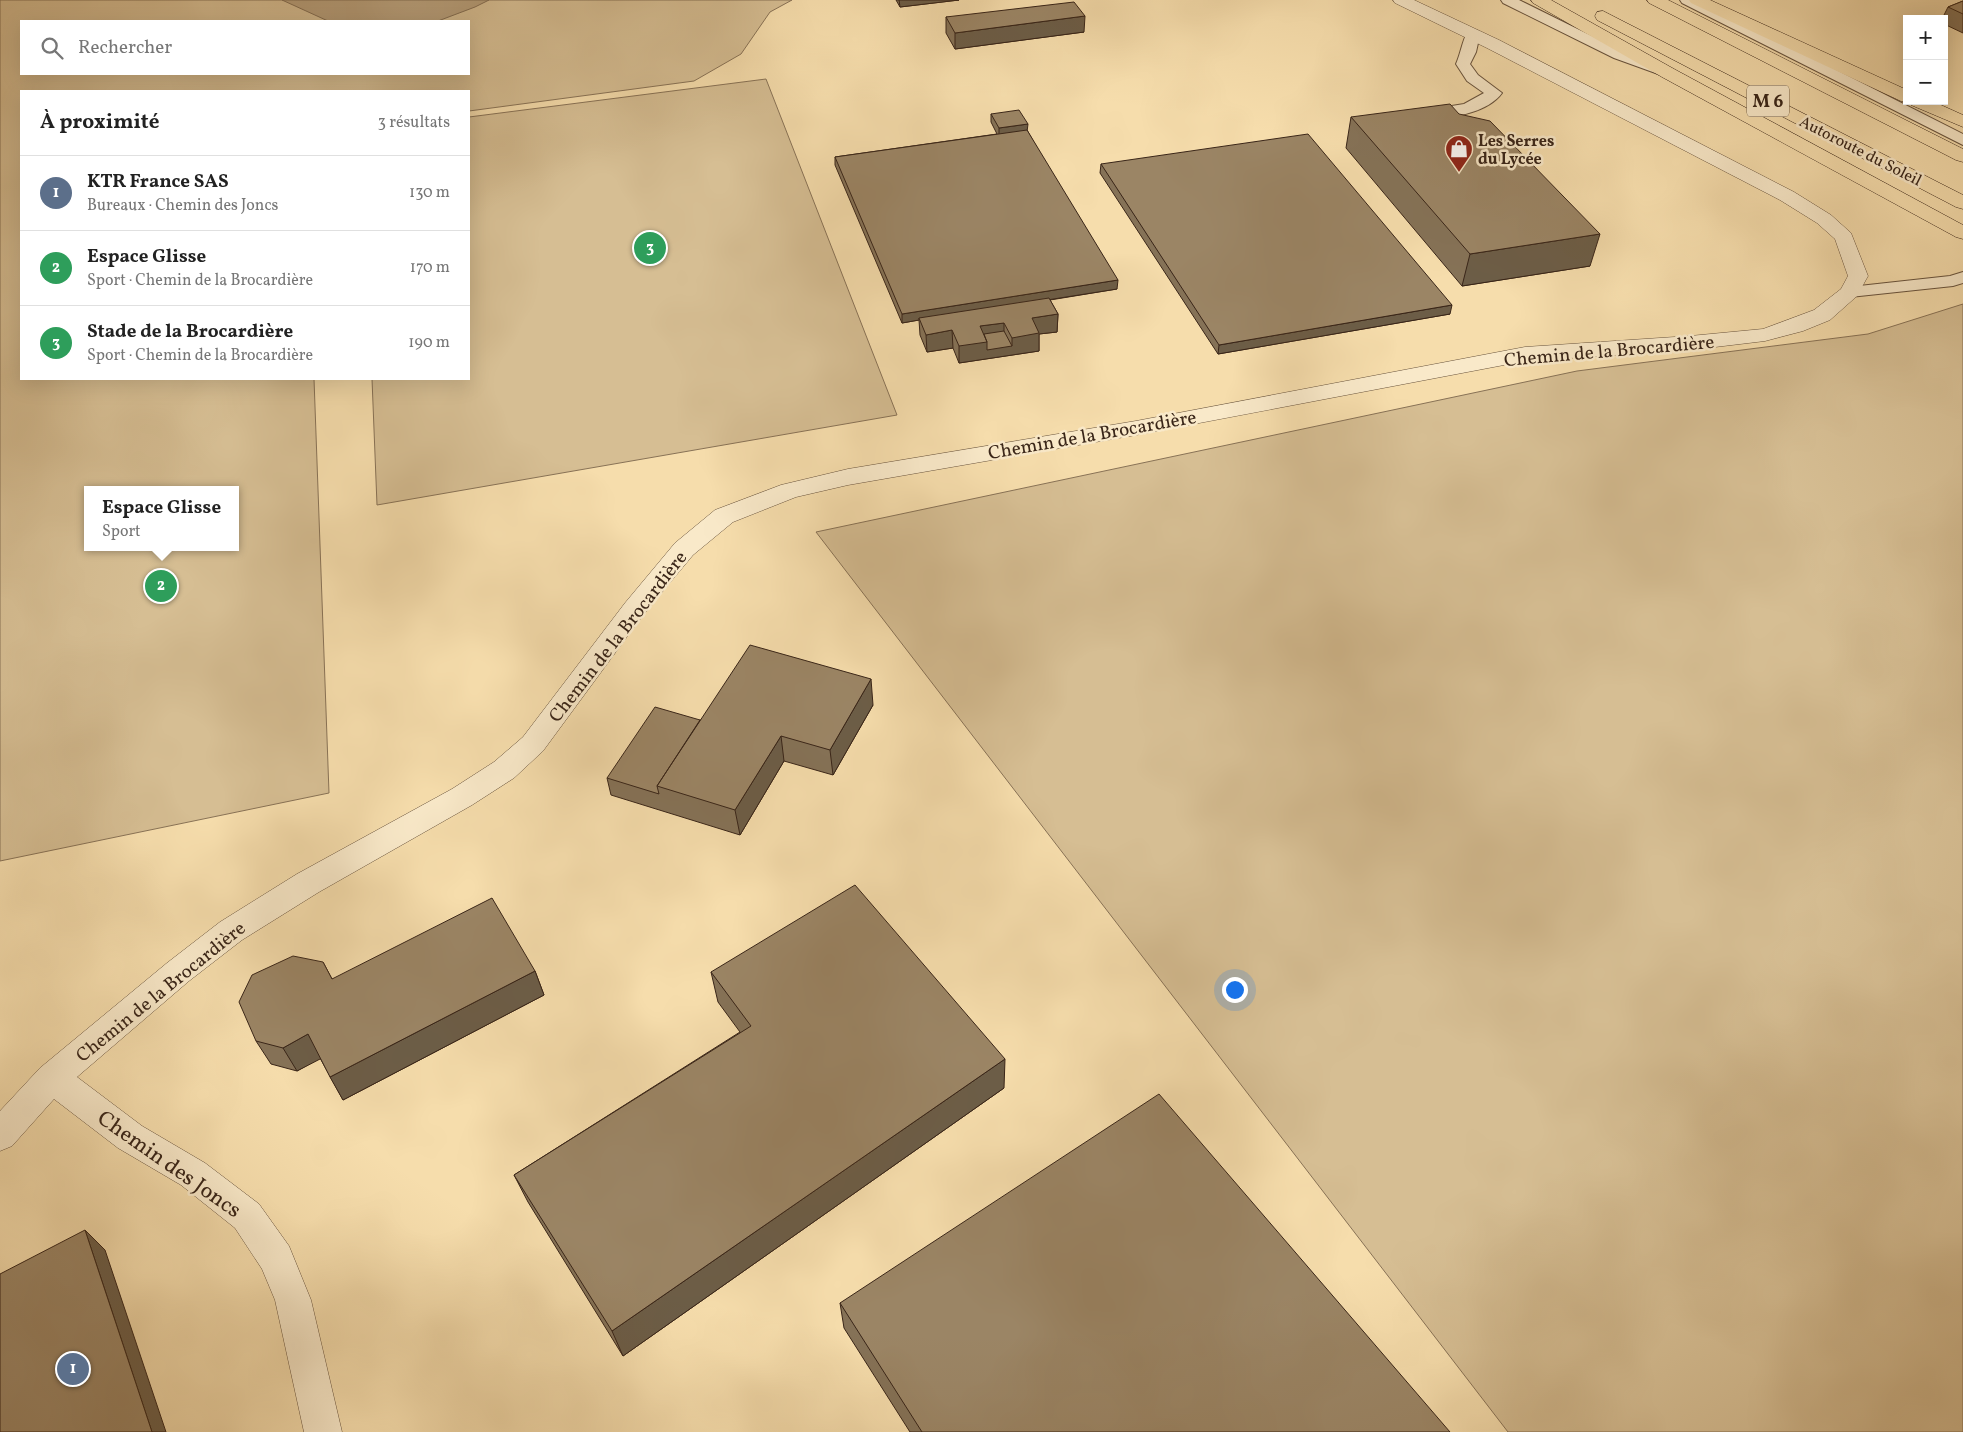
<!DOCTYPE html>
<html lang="fr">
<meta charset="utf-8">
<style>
body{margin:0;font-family:Vollkorn,serif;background:#f2f2f2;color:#222}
.controls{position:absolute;right:15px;top:15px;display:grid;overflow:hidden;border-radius:0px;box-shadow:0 5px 20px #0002}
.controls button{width:45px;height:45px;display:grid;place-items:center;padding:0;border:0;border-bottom:1px solid #e0e0e0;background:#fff;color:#222;font:25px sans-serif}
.you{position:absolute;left:1234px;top:989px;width:18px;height:18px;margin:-12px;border:4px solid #fff;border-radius:50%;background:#1a73e8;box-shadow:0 0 0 8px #1a73e833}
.badge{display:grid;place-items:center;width:32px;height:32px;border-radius:50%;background:#0b8043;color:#fff;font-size:16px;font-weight:700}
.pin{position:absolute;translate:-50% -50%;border:2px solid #fff;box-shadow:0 1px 5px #0006}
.popup{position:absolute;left:84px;top:486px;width:155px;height:65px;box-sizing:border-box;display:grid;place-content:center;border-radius:0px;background:#fff;filter:drop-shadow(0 1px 4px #0005);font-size:16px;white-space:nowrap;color:#767676}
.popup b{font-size:19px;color:#222}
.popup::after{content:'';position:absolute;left:50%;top:100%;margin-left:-10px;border:10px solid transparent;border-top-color:#fff}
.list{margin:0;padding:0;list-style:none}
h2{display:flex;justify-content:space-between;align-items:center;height:65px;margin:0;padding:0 20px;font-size:21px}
h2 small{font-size:16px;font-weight:400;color:#767676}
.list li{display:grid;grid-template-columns:32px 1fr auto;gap:15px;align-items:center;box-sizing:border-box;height:75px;padding:0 20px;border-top:1px solid #e0e0e0}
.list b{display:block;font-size:19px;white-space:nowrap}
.list p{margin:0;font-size:16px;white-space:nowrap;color:#767676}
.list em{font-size:16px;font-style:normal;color:#767676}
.icon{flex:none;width:28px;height:28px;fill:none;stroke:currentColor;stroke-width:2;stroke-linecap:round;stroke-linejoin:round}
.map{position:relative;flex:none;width:1963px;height:1432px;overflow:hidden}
.search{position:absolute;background:#fff;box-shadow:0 5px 20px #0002;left:20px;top:20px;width:450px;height:55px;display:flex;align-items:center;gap:12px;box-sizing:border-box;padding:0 18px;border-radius:0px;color:#767676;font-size:19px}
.panel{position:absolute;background:#fff;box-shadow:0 5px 20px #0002;left:20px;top:90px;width:450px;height:290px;border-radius:0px}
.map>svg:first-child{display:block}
.green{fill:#d6be93;stroke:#887256;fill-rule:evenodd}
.water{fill:#b69e7a;stroke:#846e53}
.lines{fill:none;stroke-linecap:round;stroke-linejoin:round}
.service-casing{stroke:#68533d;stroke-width:2}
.minor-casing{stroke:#68533d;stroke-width:1}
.trunk-casing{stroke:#392518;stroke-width:1}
.service{fill:#f9e9c9;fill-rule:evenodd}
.minor{fill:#f9e9c9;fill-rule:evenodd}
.trunk{fill:#f6ddac;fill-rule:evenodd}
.wall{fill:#857257;stroke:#392518}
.shaded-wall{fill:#6c5d47;stroke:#392518}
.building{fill:#9b8565;stroke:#392518}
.labels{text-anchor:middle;stroke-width:5;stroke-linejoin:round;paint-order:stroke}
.far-poi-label{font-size:16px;font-weight:bold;fill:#392518;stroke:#f9e9c9;text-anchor:start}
.far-street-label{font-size:16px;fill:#392518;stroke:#f9e9c9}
.shield{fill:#f9e9c9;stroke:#73604d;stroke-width:1}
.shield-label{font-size:18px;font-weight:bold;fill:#392518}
.street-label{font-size:19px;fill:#392518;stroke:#f9e9c9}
.near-street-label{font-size:22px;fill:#392518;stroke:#f9e9c9}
</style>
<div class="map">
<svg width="1963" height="1432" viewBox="0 0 1963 1432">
<rect width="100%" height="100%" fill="#f6ddac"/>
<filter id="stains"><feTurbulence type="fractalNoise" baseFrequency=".004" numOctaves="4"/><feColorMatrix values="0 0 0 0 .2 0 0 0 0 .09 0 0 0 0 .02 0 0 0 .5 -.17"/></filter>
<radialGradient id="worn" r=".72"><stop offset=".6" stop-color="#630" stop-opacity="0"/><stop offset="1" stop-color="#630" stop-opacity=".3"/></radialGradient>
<!-- green -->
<path class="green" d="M0,0H792L770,12L741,54L694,81L469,111V91H21V379H314L329,793L0,861ZM21,21H469V74H21ZM87,490H235V547H87Z
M766,79L897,415L377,505L372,379H469V117Z
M1963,304V1432H1508L816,532L1577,371L1868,334Z"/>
<!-- water -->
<path class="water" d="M282,0H489L475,7L438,21H328Z"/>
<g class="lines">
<defs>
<path id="service" d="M1501,0H1519L1624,52L1666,67L1669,70L1666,73L1661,75L1614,58L1503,3Z
M1680,0H1698L1963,134V145L1682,3Z
M1473,30L1478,31L1480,34L1476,52L1470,64L1478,75L1502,93C1489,111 1454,120 1433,115L1431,112L1433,109L1464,104L1484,93L1467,81L1456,64C1461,53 1462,41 1468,31Z
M1963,272V283L1953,286L1850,297L1844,296L1841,292L1844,288L1850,287L1950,276Z"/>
<path id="minor" d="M1393,0H1414L1499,40L1794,192L1831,215L1851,233L1868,276L1857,296L1830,320L1803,331L1765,341L1690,350L1525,361L1136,435L848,485L796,497L733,522L693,555L643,615L543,751L514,778L472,805L319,892L242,940L189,981L77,1077L142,1126L205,1163L259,1204L289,1246L311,1300L342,1432H304L275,1300L262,1269L235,1228L181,1185L118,1148L54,1099L12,1146L0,1151V1111L40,1068L167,963L220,922L297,874L452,789L494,762L523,737L625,603L675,543L715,510L781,485L848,469L1136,421L1525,347L1690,336L1763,329L1814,310L1841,289L1848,276L1835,239L1817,223L1780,200L1487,48L1395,3Z"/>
<path id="trunk" d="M1531,0H1551L1674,69L1963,225V239L1956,237L1662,77L1533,3Z
M1647,0H1668L1963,149V162L1956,160L1649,3Z
M1689,0H1710L1907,90V101H1932L1963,115V127L1911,105L1909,102L1901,101L1691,3Z
M1603,11L1963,195V209L1956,207L1597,20L1595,16L1597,12Z"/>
</defs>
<!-- service casing -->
<use href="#service" class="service-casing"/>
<!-- minor casing -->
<use href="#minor" class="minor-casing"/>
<!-- trunk casing -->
<use href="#trunk" class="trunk-casing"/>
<!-- service -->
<use href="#service" class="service"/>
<!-- minor -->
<use href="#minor" class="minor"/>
<!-- trunk -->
<use href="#trunk" class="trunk"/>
</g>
<!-- wall -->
<path class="wall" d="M896,0H959L900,7Z
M1963,1V33L1944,24V19H1942L1948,7Z
M946,17L1084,32L955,49L946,33Z
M991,114L1027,130L1117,289L1050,300L1058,314L1057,332L1039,334V351L959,363L953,348L927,352L920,335L919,320L902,323L835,165V157L997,134L991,122Z
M1351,117L1590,266L1462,286L1346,148Z
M1101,164L1450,314L1218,354L1100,173Z
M873,705L833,775L784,761L740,835L611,795L607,778L700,720Z
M323,962L332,979L535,971L544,995L343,1100L320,1058L297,1071L271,1064L256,1041Z
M711,972L1004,1088L623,1356L528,1202L514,1175L740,1032L718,1002Z
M840,1303L1450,1432H910L844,1328Z"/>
<!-- shaded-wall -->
<path class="shaded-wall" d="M899,0H959L900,7Z
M1085,16L1084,32L955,49V33Z
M1028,124L1027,132L999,136V128Z
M1600,234L1590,266L1462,286L1470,254Z
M1118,280L1117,289L920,320L919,318V320L902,323V314Z
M1452,305L1450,314L1218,354L1219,345Z
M1058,314L1057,332L1039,334V351L959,363V346L980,326L1004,323V340L1012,346V338L1032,318Z
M952,330L953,348L927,352L926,335Z
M871,679L873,705L833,775L830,750Z
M781,736L784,761L740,835L735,810Z
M535,971L544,995L343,1100L330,1077Z
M308,1034L322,1058L297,1071L283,1048Z
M1005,1059L1004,1088L623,1356L612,1331Z
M85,1230L105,1250L166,1432H152Z"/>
<!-- building -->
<path class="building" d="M1963,1V14L1948,7Z
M1074,2L1085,16L955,33L946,17Z
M1450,104L1459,114L1490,121L1600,234L1470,254L1351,117Z
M1019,110L1028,124L999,128L991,114Z
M1027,130L1118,280L902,314L835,157Z
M1308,134L1452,305L1219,345L1101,164Z
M1049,298L1058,314L1032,318L1039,333L1012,338L1004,323L980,326L987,342L959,346L952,330L926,335L919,318Z
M1004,331L1012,346L987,350V342L984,334Z
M750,645L871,679L830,750L781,736L735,810L657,786Z
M655,707L700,720L657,786L659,794L607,778Z
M855,885L1005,1059L612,1331L514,1175L751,1026L711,972Z
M492,898L535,971L330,1077L308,1034L283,1048L256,1041L239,1002L252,975L293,956L323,962L332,979Z
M1159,1094L1450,1432H922L840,1303Z
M85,1230L152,1432H0V1274Z"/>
<!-- icons -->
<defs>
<symbol id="shop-pin" viewBox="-11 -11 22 30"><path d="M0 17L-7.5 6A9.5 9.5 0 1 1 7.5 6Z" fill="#8f2418" stroke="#f9e9c9"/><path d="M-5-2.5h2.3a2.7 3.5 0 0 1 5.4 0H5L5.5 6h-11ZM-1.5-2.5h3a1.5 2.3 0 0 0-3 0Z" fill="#fff"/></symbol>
</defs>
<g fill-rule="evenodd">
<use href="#shop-pin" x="1443" y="133" width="32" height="43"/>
</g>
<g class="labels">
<!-- far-poi labels -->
<g class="far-poi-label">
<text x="1478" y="146">Les Serres<tspan x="1478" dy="18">du Lycée</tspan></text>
</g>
<!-- far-street labels -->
<g class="far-street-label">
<text transform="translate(1861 150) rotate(27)" y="6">Autoroute du Soleil</text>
</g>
<!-- shield labels -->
<rect class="shield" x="1747" y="85.5" width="42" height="31" rx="4"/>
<g class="shield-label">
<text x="1768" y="107">M 6</text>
</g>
<!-- street labels -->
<g class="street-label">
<text transform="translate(1609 350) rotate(-5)" y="7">Chemin de la Brocardière</text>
<text transform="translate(1092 434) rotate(-10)" y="7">Chemin de la Brocardière</text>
<text transform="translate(617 636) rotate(-52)" y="7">Chemin de la Brocardière</text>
<text transform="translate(160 991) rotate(-39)" y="7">Chemin de la Brocardière</text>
</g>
<!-- near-street labels -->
<g class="near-street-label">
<text transform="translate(170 1163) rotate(35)" y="8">Chemin des Joncs</text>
</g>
</g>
<rect width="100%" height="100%" filter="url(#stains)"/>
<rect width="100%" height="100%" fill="url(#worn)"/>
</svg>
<div class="controls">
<button>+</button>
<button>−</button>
</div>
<div class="you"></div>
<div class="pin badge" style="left:73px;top:1369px;background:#5c6f8a">1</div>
<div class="pin badge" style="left:161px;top:586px;background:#2e9e5b">2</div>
<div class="popup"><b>Espace Glisse</b>Sport</div>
<div class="pin badge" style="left:650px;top:248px;background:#2e9e5b">3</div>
<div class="search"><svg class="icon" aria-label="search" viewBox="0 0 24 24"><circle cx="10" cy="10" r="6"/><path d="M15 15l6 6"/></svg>Rechercher</div>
<section class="panel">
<h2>À proximité<small>3 résultats</small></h2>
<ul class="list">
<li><span class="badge" style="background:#5c6f8a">1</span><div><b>KTR France SAS</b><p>Bureaux · Chemin des Joncs</p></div><em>130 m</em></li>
<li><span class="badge" style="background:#2e9e5b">2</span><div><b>Espace Glisse</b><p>Sport · Chemin de la Brocardière</p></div><em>170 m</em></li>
<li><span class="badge" style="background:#2e9e5b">3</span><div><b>Stade de la Brocardière</b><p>Sport · Chemin de la Brocardière</p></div><em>190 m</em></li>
</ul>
</section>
</div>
